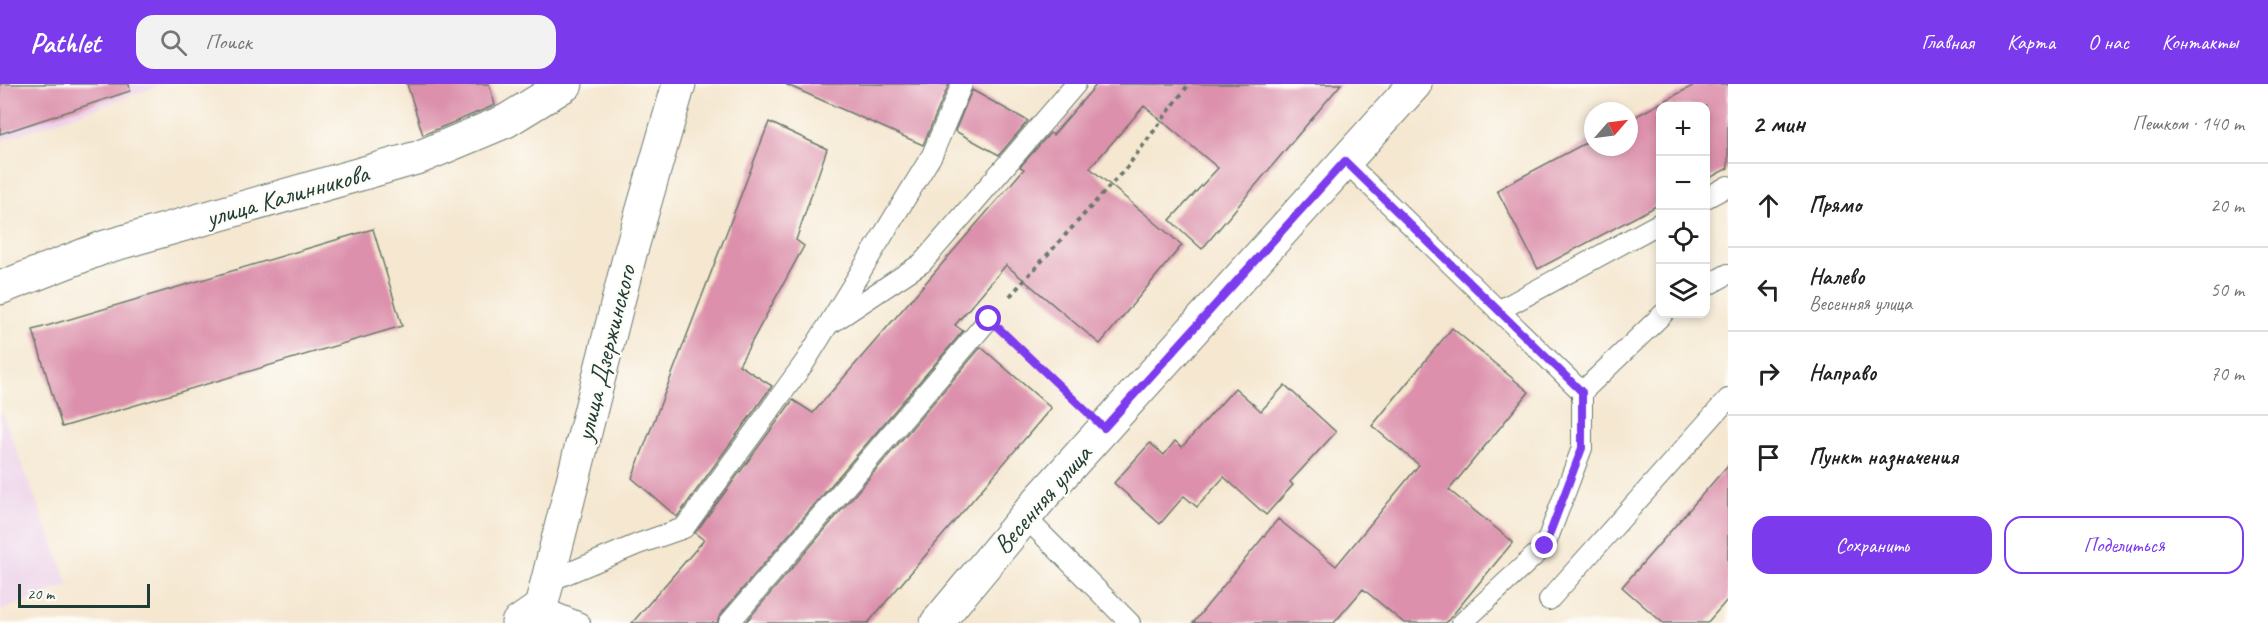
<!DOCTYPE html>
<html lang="ru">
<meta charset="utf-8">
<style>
body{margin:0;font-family:Caveat,sans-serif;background:#f2f2f2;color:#222}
.controls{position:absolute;right:18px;top:18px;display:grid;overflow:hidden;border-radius:12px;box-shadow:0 3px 9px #0003}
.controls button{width:54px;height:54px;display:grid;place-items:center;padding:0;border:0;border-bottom:2px solid #e0e0e0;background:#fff;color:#222;font:30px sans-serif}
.compass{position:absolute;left:1584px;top:18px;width:54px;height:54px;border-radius:50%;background:#fff;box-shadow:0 3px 9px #0003;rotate:62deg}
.scale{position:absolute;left:18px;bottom:15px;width:132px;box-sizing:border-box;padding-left:6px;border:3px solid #1f3d34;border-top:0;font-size:16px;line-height:21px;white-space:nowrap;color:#1f3d34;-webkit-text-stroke:4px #fdfcf7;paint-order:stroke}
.stop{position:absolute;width:18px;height:18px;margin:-14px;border:4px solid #7c3aed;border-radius:50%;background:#fff}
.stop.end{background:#7c3aed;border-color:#fff;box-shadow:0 2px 6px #0008}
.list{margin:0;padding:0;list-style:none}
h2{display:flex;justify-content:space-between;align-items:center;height:78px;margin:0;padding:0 24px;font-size:26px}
h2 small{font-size:20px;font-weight:400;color:#767676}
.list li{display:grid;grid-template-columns:39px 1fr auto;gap:18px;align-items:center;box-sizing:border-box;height:84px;padding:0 24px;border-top:2px solid #e0e0e0}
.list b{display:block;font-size:22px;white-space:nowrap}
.list p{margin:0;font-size:20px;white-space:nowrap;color:#767676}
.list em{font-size:20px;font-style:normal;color:#767676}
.actions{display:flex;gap:12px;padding:18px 24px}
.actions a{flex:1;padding:14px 0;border:2px solid #7c3aed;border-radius:18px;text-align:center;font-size:21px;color:#7c3aed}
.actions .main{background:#7c3aed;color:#fff}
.icon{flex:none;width:33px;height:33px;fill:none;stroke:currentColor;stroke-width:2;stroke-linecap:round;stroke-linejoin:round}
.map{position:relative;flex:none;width:1728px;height:539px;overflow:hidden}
header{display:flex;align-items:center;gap:36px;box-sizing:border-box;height:84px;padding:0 30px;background:#7c3aed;color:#fff}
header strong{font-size:28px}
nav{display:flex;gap:33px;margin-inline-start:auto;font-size:21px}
.search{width:420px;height:54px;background:#f2f2f2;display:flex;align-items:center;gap:15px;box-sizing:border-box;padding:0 21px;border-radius:18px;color:#767676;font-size:22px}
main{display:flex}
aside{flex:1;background:#fff}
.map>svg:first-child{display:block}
.built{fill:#ecd1ea}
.building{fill:#dc90ab}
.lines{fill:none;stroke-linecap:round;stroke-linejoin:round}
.service-casing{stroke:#6a786b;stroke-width:22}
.minor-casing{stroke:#6a786b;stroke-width:35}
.tertiary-casing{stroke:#6a786b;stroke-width:35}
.path{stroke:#6a786b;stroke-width:4;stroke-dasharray:4.5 4.5;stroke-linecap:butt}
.service{stroke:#fff;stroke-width:20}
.minor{stroke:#fff;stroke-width:33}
.tertiary{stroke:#fff;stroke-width:33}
.route{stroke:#7c3aed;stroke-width:8}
.labels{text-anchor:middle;stroke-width:5;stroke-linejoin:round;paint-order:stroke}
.street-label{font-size:26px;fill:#1f3d34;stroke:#fdfcf7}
</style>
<header>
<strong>Pathlet</strong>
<div class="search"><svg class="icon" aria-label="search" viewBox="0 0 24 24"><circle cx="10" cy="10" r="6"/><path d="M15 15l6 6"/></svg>Поиск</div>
<nav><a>Главная</a><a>Карта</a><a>О нас</a><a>Контакты</a></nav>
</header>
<main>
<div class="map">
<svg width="1728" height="539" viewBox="0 0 1728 539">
<rect width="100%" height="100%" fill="#fdfcf7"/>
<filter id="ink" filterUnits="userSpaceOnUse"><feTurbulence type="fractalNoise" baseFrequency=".0167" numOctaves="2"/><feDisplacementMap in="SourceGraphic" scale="12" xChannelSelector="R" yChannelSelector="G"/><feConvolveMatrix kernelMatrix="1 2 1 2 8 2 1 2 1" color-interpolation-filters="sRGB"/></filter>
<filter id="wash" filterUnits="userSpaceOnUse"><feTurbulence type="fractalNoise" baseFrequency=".008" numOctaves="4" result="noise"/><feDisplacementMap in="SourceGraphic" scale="24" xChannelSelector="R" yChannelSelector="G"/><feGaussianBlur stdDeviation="1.35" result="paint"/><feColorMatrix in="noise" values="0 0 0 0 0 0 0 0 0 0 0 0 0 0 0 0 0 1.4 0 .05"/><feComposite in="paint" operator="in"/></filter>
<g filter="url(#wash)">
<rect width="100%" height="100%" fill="#f5e7d0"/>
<!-- built -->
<path class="built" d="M0,0H165L0,57Z
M0,324L69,501L0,527Z"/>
<g id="blocks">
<!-- building -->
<path class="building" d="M0,0H129L130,7L0,50Z
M407,0H489L495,21L423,51Z
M785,0H949L923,61Z
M1097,0H1341L1202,165L1170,136L1218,84L1144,22L1090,84L1182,161L1100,260L1006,181L955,241L963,247L720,531L717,539H632L704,456L695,449L793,316L813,329L1024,85L1020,83L1050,49L1053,51Z
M1696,0H1728V84L1706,96V22H1660V120L1538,185L1497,106L1593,55V63H1629V36Z
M972,6L1028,37L999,71L955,47Z
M769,38L827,65L796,156L804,162L739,281L772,302L677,433L632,394Z
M373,145L402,242L62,343L33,246Z
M1452,244L1529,308L1449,406L1513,458L1446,539H1404L1363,505L1334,539H1193L1278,435L1336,482L1419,381L1372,342Z
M981,263L1051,324L868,539H745Z
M1285,301L1336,348L1290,398L1293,401L1266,431L1224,393L1197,423L1184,412L1160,440L1114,399L1150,359L1164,371L1175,357L1182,363L1235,304L1261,327Z
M1728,381V515L1707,539H1663L1622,503Z"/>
</g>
</g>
<g filter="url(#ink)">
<use href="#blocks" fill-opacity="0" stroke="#6a786b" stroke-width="1.5"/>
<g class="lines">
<defs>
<path id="service" d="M1345,77L1582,308
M1706,114L1728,102
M1706,202L1728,190
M1498,227L1660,139
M833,238L922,179L1076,0
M1025,433L1130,539
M547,498L638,460L684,444L805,278L828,241L932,71L962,0
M1549,516L1728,315
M541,523L580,539
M729,539L989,235
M1462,539L1545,462L1582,364V308L1663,230"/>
<path id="minor" d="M518,539L541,523
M937,539L1041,414L1415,0"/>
<path id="tertiary" d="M0,204L105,163L420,73L506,37L566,0
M544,539L541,523L630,170L679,0"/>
</defs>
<!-- service casing -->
<use href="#service" class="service-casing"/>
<!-- minor casing -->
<use href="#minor" class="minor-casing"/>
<!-- tertiary casing -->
<use href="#tertiary" class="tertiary-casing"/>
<!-- path -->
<path class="path" d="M1010,212L1127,83L1189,0
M1013,258L1075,317"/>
<!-- service -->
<use href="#service" class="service"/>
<!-- minor -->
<use href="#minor" class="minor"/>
<!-- tertiary -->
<use href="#tertiary" class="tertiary"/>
</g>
</g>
<g class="lines" filter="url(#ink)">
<!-- route -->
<path class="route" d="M989,235L1104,344L1345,77L1582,308V364L1545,462"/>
</g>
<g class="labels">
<!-- street labels -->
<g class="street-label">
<text transform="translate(287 111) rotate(-16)" y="9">улица Калинникова</text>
<text transform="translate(605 269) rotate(-76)" y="9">улица Дзержинского</text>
<text transform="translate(1042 415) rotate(-49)" y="9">Весенняя улица</text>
</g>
</g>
</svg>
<div class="controls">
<button>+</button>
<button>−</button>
<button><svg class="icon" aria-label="locate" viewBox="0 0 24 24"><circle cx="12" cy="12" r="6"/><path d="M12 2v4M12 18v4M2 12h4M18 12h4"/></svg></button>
<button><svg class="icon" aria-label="layers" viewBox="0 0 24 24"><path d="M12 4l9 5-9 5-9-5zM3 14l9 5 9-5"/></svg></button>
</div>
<svg class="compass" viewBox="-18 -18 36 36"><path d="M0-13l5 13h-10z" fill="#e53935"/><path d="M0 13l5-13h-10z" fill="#767676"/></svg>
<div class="scale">20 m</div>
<div class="stop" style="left:989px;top:235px"></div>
<div class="stop end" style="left:1545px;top:462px"></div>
</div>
<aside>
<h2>2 мин<small>Пешком · 140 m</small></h2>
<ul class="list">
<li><svg class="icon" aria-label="ahead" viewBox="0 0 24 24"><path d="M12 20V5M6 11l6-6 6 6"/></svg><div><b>Прямо</b></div><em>20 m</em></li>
<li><svg class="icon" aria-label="left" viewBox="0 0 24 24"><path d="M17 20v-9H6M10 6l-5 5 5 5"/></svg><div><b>Налево</b><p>Весенняя улица</p></div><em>50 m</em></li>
<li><svg class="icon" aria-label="right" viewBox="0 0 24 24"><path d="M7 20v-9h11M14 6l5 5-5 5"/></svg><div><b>Направо</b></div><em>70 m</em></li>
<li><svg class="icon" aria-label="arrive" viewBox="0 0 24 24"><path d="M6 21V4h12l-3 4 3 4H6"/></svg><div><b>Пункт назначения</b></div></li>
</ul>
<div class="actions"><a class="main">Сохранить</a><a>Поделиться</a></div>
</aside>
</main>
